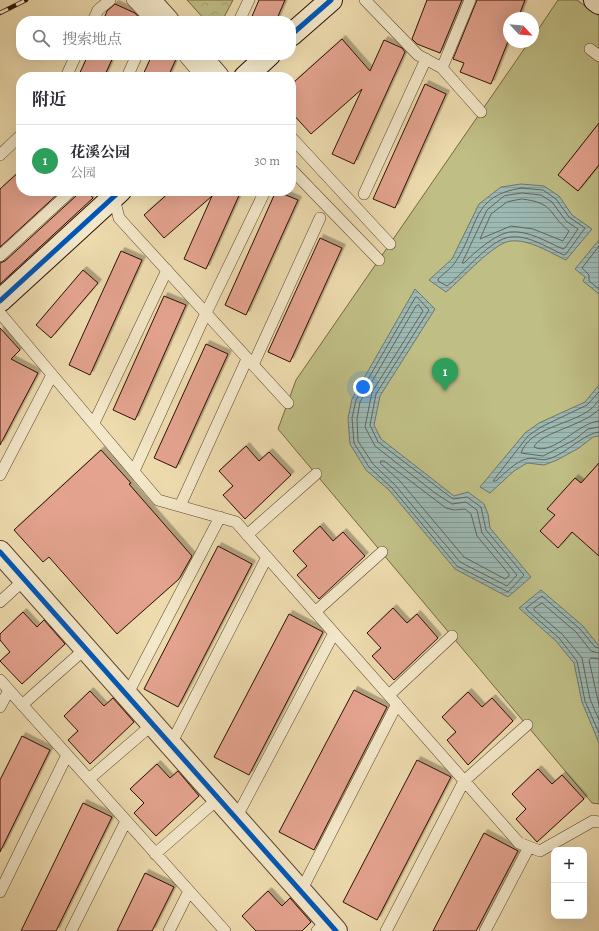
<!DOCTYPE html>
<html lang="zh">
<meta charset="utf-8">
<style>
body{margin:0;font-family:Alegreya,"Noto Serif SC",serif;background:#f7f7f7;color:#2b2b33}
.controls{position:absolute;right:12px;bottom:12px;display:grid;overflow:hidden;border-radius:8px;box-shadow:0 4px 16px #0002}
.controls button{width:36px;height:36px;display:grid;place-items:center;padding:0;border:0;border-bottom:1px solid #e1e1e2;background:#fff;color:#2b2b33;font:20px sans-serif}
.compass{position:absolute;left:503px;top:12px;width:36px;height:36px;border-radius:50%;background:#fff;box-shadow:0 4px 16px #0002;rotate:116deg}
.you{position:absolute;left:363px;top:387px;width:14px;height:14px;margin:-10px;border:3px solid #fff;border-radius:50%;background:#1a73e8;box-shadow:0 0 0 6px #1a73e833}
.badge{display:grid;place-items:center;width:26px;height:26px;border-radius:50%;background:#8f2418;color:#fff;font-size:13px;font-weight:700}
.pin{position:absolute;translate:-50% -33px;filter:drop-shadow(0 1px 2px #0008)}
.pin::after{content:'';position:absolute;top:21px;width:14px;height:12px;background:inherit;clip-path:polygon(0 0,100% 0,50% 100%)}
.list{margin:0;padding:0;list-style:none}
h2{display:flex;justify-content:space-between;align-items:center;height:52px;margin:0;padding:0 16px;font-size:17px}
h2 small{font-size:13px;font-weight:400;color:#7c7c81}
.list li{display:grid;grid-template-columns:26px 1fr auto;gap:12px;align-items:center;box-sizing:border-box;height:72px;padding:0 16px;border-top:1px solid #e1e1e2}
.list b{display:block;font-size:15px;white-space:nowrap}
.list p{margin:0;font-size:13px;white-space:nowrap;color:#7c7c81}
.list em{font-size:13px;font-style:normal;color:#7c7c81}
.icon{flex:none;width:22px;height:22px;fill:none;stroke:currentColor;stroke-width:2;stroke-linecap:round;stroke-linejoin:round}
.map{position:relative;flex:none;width:599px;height:931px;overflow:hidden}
.search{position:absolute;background:#fff;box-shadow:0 4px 16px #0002;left:16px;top:16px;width:280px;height:44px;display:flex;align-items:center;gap:10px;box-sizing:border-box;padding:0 14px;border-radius:16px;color:#7c7c81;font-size:15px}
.panel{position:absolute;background:#fff;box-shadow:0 4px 16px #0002;left:16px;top:72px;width:280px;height:124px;border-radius:16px}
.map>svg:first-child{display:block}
.forest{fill:url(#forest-crowns);stroke:#766743}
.green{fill:#bfbe85;stroke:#766743}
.water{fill:url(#water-rules);stroke:#70756c}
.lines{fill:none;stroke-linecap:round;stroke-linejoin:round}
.shore{stroke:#65645a;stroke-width:1}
.building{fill:#e4a38f;stroke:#2e1001;filter:url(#shadow)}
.lane-casing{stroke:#5e432c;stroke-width:12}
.street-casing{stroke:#5e432c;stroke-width:24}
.secondary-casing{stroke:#2e1001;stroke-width:24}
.lane{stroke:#f3e8ca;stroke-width:11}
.street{stroke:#f3e8ca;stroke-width:22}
.secondary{stroke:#f3e8ca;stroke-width:22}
.rail-casing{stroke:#2e1001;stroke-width:4.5}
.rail{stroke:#f3e8ca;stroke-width:3;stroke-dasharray:9;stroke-linecap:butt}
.cycleway-casing{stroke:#f3e8ca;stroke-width:8}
.cycleway{stroke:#0057b8;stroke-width:5}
</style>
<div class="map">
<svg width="599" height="931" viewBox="0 0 599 931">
<defs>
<pattern id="forest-crowns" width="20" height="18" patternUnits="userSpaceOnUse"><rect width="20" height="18" fill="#bfbe85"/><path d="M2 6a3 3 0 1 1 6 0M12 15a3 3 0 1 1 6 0" fill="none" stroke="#a4a271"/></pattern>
<pattern id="water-rules" width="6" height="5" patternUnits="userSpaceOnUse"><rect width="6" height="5" fill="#9cb9b4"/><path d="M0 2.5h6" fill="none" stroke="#879e99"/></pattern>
<filter id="shadow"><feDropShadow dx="3.5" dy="-3.5" stdDeviation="0" flood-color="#0004"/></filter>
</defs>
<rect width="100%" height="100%" fill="#eddbae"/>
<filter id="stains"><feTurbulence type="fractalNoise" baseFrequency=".005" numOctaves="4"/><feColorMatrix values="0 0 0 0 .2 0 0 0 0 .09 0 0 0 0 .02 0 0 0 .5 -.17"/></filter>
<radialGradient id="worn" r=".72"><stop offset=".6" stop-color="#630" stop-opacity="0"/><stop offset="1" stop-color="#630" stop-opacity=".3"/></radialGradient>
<!-- forest -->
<path class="forest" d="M187,0H233L222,21H206Z"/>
<!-- green -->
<path class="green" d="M558,0H577L599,16V804L592,803L278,429L296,380L529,42H533V37Z"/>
<!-- water -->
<path class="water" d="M521,184L544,186L559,196L572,215L592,229L566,260C551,253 529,239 511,241C494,242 461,280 446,292L429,280L452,259L479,204L501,187Z
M599,240V294L583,281L585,277L575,269Z
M415,289L435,309L380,396L374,425L381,439L454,496L468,492L484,504L488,514L490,528L531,577L508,597L455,569L389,490L366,470L350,444L348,418L352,399Z
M599,385V436L593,437L579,448L557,460L544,465L527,463L514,471L490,493L480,487L525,433L539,423L585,402Z
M541,590L583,626L599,646V743L582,702L574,663L556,641L519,608Z"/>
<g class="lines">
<!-- shore -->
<path class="shore" d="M522,188L543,190L556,199L569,217L585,228L566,254L564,255C548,248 529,235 511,237C491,238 463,274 447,286L438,281V279C444,273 452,268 456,261C479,227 471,195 522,188Z
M522,193L541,195L552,202L566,221L578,229L565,248L563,249C547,242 528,230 510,232C495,234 474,253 464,263H462L487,210L504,196Z
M522,199C555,203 547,213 569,231L563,241L533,229L511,226L480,239L491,214L507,202Z
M599,246L582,268L589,275V281L599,289
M417,297L429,310L376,394L370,425L378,442L453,499L467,497L481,507L486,530L524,575L508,592L457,566L392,488L369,467L354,443L352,418L356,400L415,298Z
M419,305L423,311L372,392L365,427L375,446L435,493L452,504L466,502L477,510L482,533L517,575L507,586L460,562L395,485L373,464L358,441L357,419L360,402L416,306Z
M599,392L587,405L541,427L528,436L493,481H496C504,474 515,462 526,459C536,456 541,464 556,456C569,450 586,433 599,432
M599,400C596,403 594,407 591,409C571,425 530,427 521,453L543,456L574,440L588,429L599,427
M599,409C586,425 539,433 534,447C552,457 579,422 599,421
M381,461H384L446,508L454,510L465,509L471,514L477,536L509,574V576L505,579L464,557L400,481L381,464Z
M599,648L595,647L580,629L542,596L526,608L527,610L559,638L577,661L585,701L599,733
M599,653L591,651L576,632L542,603L534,608V610L563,635L582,658L590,699L599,720
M599,659L591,658L589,660L599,705"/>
</g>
<!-- building -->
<path class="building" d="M259,0H285L276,21H250Z
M427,0H462L440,53L417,44L412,39Z
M477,0H525L518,18H509V39L491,84L460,72L464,63L453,59Z
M115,4L135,13L142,21H103L107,11Z
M342,39L370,71L384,40L402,48L405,52L354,164L332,154L362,89L311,134L291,112V94L294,82Z
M88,55H114L104,77H78Z
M152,55H167L176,59L168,77H142Z
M425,84L446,94L395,208L373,199Z
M599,123V165L578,191L558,175Z
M21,170V191H61L0,247V189Z
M78,191H87L93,198L0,284V263L5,261L76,196Z
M171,191H241L206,269L184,259L212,196L164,238L144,215Z
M276,191L298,200L246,315L225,305Z
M320,238L342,248L290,362L268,352Z
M121,251L142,260L90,375L69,365Z
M83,270L98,283L51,338L36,325Z
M164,296L186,305L135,420L113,410Z
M0,328L20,350L11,359L38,373L0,445Z
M206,344L228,354L176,468L154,458Z
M246,446L259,461L269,452L291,475L245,519L223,495L233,486L219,471Z
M101,450L131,483L129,484L192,556L179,579L117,634L49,557L43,562L14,530Z
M599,463V556L572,532L558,548L540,531L555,515L547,509L575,478L581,483Z
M320,526L333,541L343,532L365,556L319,599L297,575L307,566L293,551Z
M218,546L252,564L178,707L144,689Z
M393,608L407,623L417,614L438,638L394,680L372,656L381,648L367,633Z
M23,612L37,627L44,620L65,644L22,684L0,661L10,652L0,640V634Z
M289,614L323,632L249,775L214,757Z
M354,690L387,707L314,850L279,832Z
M90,691L104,706L113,698L134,722L90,764L68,740L78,731L64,716Z
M468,692L482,707L492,698L513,721L468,765L447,740L456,732L442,717Z
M22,736L50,750L0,852V780Z
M417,760L451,777L377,920L343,902Z
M157,764L170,778L178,771L199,796L156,836L134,813L144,803L130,789Z
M538,769L552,784L562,775L584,799L537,842L516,819L526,809L512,794Z
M83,803L112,817L56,931H21Z
M484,833L518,851L476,931H433Z
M145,873L174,887L152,931H117Z
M268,891L282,906L290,898L311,922L302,931H256L242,916Z"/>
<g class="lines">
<defs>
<path id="lane" d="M132,0L152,21
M365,0L418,55L442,68L481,112
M93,21L98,10L110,0
M239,21L249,0
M590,49L599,56
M183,55L194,68L209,77
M442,68L470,0
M66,77L76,55
M127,77L137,55
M291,137L390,244
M0,155L21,135
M291,169L379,260
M113,194L119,218L288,403
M364,194L426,59
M0,256L71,191
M0,313L158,500L236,522L519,843L540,851L593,821L599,822
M253,365L320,218
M94,423L167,270
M134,471L206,313L265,191
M0,475L52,375
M180,506L247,359
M247,535L316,474
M0,602L24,580
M315,612L382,552
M0,680L225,931
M127,695L220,517
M389,695L452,636
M22,705L86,648
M0,707L9,690
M171,744L267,557
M89,779L153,724
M236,818L334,633
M155,854L219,798
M301,891L397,704
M0,892L67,755
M71,931L126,821
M169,931L189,891
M317,931L327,921
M386,931L464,781L527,725
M485,931L529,847"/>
<path id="street" d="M149,0L168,21
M199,55L218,77
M0,552L336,931"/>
<path id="secondary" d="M595,0L599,3
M291,35L331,0
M245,77L269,55
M0,301L120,191"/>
</defs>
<!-- lane casing -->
<use href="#lane" class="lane-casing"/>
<!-- street casing -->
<use href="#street" class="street-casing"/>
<!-- secondary casing -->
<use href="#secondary" class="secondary-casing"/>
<!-- lane -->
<use href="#lane" class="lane"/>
<!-- street -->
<use href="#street" class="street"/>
<!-- secondary -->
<use href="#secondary" class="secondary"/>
<defs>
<path id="rail" d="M0,13L26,0"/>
</defs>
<!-- rail casing -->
<use href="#rail" class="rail-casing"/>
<!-- rail -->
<use href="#rail" class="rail"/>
<defs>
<path id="cycleway" d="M291,35L331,0
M0,301L120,191
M0,552L336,931"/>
</defs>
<!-- cycleway casing -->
<use href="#cycleway" class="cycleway-casing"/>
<!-- cycleway -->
<use href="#cycleway" class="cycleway"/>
</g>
<rect width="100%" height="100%" filter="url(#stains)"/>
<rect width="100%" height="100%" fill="url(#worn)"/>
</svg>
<div class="controls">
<button>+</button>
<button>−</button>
</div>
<svg class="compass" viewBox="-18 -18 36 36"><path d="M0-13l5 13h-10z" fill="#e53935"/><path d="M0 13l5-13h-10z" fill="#7c7c81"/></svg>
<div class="you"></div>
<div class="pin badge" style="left:445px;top:391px;background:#2e9e5b">1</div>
<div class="search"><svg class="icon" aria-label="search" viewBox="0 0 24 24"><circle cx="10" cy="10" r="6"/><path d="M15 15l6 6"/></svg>搜索地点</div>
<section class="panel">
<h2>附近<small></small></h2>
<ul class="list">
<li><span class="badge" style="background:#2e9e5b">1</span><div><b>花溪公园</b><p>公园</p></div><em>30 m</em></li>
</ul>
</section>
</div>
